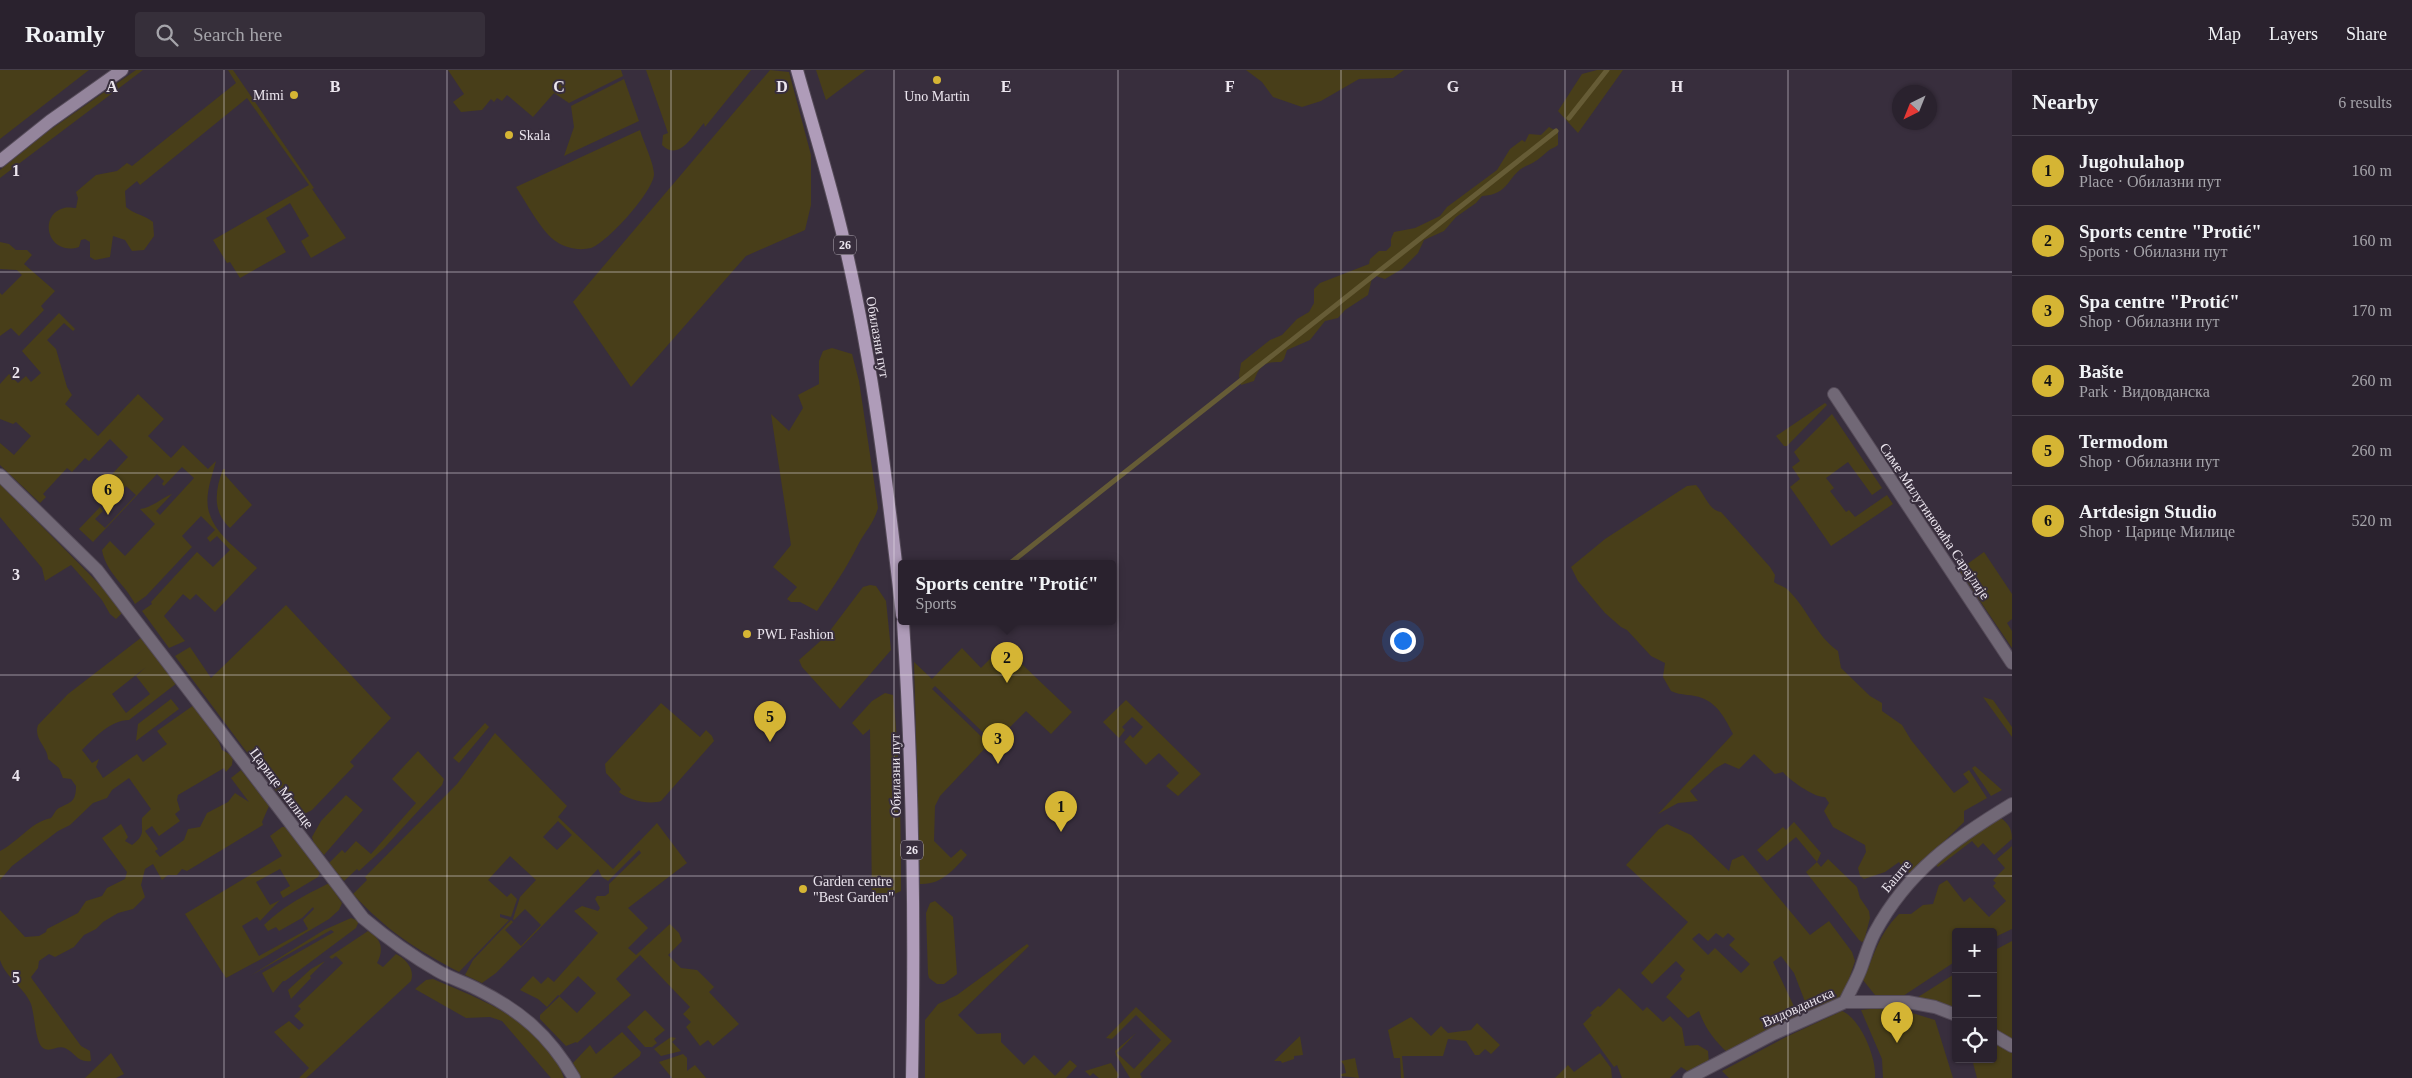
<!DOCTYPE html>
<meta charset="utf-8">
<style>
body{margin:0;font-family:Georgia,serif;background:#362f3a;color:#f1f3f6}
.controls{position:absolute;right:15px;bottom:15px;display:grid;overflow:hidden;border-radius:5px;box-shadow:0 1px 4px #0004}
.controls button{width:45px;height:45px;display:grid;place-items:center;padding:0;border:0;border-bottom:1px solid #463f4a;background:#2a222e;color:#f1f3f6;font:25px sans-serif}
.compass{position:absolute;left:1892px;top:15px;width:45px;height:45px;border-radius:50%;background:#2a222e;box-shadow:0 1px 4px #0004;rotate:223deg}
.you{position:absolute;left:1402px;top:570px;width:18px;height:18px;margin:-12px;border:4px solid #fff;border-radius:50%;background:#1a73e8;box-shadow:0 0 0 8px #1a73e833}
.badge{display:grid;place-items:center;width:32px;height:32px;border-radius:50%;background:#d5b534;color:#111;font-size:16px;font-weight:700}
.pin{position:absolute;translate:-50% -41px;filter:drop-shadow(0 1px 2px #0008)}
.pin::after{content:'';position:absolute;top:26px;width:18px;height:15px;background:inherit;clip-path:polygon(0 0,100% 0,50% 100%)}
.popup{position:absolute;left:898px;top:490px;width:218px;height:65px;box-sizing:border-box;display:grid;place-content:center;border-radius:5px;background:#2a222e;filter:drop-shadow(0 1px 4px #0005);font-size:16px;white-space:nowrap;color:#a5a4aa}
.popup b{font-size:19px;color:#f1f3f6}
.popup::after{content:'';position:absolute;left:50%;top:100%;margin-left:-10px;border:10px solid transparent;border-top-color:#2a222e}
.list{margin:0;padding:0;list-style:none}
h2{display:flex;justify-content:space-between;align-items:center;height:65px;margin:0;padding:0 20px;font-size:21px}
h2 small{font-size:16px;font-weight:400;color:#a5a4aa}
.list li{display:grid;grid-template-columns:32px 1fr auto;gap:15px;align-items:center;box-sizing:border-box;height:70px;padding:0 20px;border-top:1px solid #463f4a}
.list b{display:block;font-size:19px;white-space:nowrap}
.list p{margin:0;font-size:16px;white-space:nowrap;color:#a5a4aa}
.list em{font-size:16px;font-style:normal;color:#a5a4aa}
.icon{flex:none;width:28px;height:28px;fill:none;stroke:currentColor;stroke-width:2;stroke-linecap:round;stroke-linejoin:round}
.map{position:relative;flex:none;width:2012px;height:1008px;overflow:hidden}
header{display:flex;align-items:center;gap:30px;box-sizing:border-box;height:70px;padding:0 25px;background:#2a222e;border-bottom:1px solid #463f4a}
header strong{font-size:24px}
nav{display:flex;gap:28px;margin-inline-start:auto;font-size:18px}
.search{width:350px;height:45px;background:#362f3a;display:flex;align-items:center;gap:12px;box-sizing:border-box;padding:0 18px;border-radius:5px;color:#a5a4aa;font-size:19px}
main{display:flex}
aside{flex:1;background:#2a222e}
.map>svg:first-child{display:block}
.green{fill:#483e19;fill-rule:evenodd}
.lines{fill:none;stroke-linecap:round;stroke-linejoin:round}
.stream{stroke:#665c36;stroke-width:5}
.street-casing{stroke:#554b59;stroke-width:14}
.secondary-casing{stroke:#554b59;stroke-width:14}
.primary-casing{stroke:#554b59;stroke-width:14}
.street{stroke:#716876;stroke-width:12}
.secondary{stroke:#94859c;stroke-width:12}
.primary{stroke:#af9cb9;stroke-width:12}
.grid{fill:none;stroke:#ece6ef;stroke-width:1;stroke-opacity:0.55}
.poi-dot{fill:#d5b534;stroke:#382e3d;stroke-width:2}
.labels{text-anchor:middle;stroke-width:4;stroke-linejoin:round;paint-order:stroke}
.shield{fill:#382e3d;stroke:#b6afba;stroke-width:1}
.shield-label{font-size:12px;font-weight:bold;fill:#ece6ef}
.poi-label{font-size:14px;fill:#ece6ef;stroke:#382e3d;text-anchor:start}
.street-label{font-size:14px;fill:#ece6ef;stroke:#382e3d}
.grid-label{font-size:16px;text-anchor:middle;font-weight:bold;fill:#ece6ef;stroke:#382e3d;stroke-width:4;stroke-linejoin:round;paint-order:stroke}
</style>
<header>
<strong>Roamly</strong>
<div class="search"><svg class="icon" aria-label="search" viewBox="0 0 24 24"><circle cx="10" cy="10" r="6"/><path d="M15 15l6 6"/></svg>Search here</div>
<nav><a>Map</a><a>Layers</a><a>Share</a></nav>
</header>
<main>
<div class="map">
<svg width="2012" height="1008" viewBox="0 0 2012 1008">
<rect width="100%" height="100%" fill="#382e3d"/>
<!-- green -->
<path class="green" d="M0,0H89L0,69Z
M136,0H143L0,108V100L47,62Z
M228,0H233L314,118L312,119L346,168L311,188L301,171L309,166L290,133L266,148L286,182L240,208L230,192L227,193L213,170L309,115L247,28L140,115L137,111L125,121L126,137C133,144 145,145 153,152L154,166L144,180L132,181L125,170L113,166L110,187L95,190L90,187V172L85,169L81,170L79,177C48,187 37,145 64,138C68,137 73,138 76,138L78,128L76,122L96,105L117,101L127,93L132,96L236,13Z
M448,0H621L623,6L569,33L554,23L533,47L507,25L502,31L497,28L494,32L491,29L482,40L461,42L453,32L464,24Z
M646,0H751L705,57L704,53C693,65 679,92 662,75L663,65L668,63Z
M770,0L789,2L811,85V135L805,160L746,186L631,317L573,232Z
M816,0H866L826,30Z
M1246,0H1404L1393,8L1359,9L1321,31L1302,37L1273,27L1262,12Z
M1597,0H1623L1578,63L1558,41L1582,4Z
M624,9L639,51L564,86L574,57L571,36Z
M1549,57L1558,62V75C1555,78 1551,78 1548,81C1540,88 1536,92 1526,96C1508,104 1510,125 1482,126L1476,133L1456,147L1444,161L1424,170L1418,183L1402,199L1385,209L1376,206L1372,208L1368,225L1345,240L1338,248L1325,251L1310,270L1287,280L1284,289L1281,292C1265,291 1259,296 1254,311L1241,315L1239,306L1241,293L1270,270L1282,265L1297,249L1309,242L1314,233V219L1320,213L1369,194L1370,189L1379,181H1386L1391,176V169L1394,162L1415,158L1440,146L1447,137L1497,100L1510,79L1522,70L1525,72L1529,64L1541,65Z
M640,60C643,71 654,93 654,104C654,121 607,173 591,178C579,181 564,178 554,170C540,159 526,132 516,117Z
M0,172L9,174L16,180H27L32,185L24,194L55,221L41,236L44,240L19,266L11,258L0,266V223L2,225L22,205L17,200L0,199Z
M59,243L75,259L73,261L64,253L47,270L56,279L67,317L72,325L65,334L98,366L138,324L164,349L148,366L171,388L183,375L208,399L216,391C212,407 203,428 210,445C217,466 242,483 257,498L215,542L196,524L190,530L183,524L164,546L185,571L169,578L142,541L152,534L151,532L197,482L213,497L230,480L217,466L210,472L207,468L215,460L201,446L182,466L192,477L146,526L135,534C125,514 106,503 102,480L110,471L125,486L155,454L140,439C152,438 161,428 172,424L156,441L160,445L194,408L182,397L164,416L162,414L164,411L157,404L93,472L79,459L100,437L103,441L95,449L105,458L136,425L126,416L121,422L115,415L110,420L103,414L128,387L110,369L89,391L85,388L72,402L67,398L43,424L46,427L40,433L0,395V373L14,385L31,366L16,352L13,354L0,349V314L9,304L18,313L26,306L31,312L41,303L22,281Z
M832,278L852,284L859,311L878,438C873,455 865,461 858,475C846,499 832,519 817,541L800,532H791L787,529L797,517L773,497L791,475L771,344L789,361L803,338L798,325L819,314V291L823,281Z
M1825,333L1827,335L1787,376H1784L1776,366Z
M1832,344L1882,418L1872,425L1848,392L1826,408L1834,418L1830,421L1846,442L1849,440L1855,447L1887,425L1893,434L1831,476L1790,417L1800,409L1792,397L1800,391L1794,382Z
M223,399H225V405L252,435L230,458C212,441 215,421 223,399Z
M0,414L111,526L177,613L129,650C111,650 94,668 82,680L92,693L99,689L96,697L103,708L137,684L143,692L167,674L157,661L194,635L219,672L222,680L233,686L232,695L226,702L224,698L178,725L177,730L180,740L175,744L180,751L159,766L152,756L145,761L158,779L155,781L160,787L184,770L188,759L200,757L207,743L228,732L235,723L249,732L231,708L241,700L269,736L262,752L263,755L187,801L182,799L177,805H168L162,810L153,794L145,799L141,815L145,827L133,839L118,843L103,852L96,859L84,865L74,877L55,887L49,884L39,891L38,898L31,907L32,909L81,976L90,981L91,991C77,993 76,983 65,978C57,975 50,983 43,978C35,972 35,946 31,934C25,918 5,907 0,890C0,881 0,852 0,840L25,867L39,866L46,862L47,859L78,843L86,831L102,826L107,818L125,809L127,802L102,768L121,754L128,767L125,771L132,775C146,765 141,761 142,748L151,739L129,708L112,720L107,728L93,733L70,755L58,761L12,796L0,810V781C18,772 31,752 51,748C54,745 55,740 59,738C71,732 76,732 76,716L71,709L63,708L59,698L48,689C48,677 33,669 38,655L68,624L142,567L122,543L116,549L110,544L102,530L71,495L45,511L42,498L0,447ZM146,597L136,606L150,624L126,643L112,624Z
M1696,415C1705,424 1708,440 1721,442L1770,497L1775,505L1774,512C1778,515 1784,516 1788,520C1807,538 1816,566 1838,581L1841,598L1870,626L1882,633V641L1902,655L1911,670L1954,723L1969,712L1963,704L1969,700L1987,728L1964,741V752L1912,803L1905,802L1899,792L1885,802L1864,809L1860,806L1858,798L1866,782L1865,775L1833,757L1824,741L1829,733L1825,727C1815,728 1789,710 1783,702L1775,704L1754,684L1739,699L1725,693L1716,698L1690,721L1698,731L1678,733L1658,744L1733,664C1726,650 1718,634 1702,628C1693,624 1681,626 1671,621L1663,607L1665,593L1651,586L1627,560L1621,557L1605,543L1578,511L1571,497L1605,469L1687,416Z
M1984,482L2012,524V549L2007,553L2012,561V578L1959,500Z
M870,515L876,516L886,531L891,580L840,639L802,597L799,590L826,566L863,517Z
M286,535L391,648L350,692L354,696L312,740L302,745L293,737L287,736L175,586L190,577L211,608Z
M1003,576L1072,642L1051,664L1026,641L994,673L935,616L932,619L989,674L940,726L935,736L934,771L951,788L961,779L967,785C954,799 942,815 920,814L914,592L932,609L962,578L981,598Z
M885,623L893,625C900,690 901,756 901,821L872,834L870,659L863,665L852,653L872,631Z
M1983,627L1993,630L2012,657V667Z
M171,629L179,639L136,671L138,654Z
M1126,630L1201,704L1178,726L1166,716L1179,703L1159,683L1146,695L1124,672L1130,665L1133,668L1143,657L1132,647L1122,657L1125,660L1119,668L1103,652Z
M661,633L700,667L706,660L712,666L714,671L661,731C649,735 628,730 619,722L621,719L606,703L605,694Z
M485,653L489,657L459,693L453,688Z
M495,663L567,736L558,747L613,799L657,753L687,793L628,838L648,858L628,878L636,885L670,854L679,863L682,871L668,885L681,898L697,900L714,917L709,922L739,954L713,976L708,970L700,976L686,957L691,952L683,944L690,937L640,885L616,909L631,925L577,973L576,972L566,976L540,949V945L560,926L558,925L547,937L538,929L520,920L533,906L541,914L548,907L554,912L598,863L574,841L582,836L598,841L600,838L595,829L597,826H605L609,823V814L641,783L639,780L608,811L602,807L598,799L496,903L482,913L465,905L473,890L511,850L513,852L505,860L521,876L541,855L525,839L514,850L513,849L520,827L536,810L510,786L488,810L507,827L511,823L517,829L511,847L500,844V847L509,850L459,902C416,879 387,861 353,824L367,810L365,807L457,714ZM558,751L572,765L557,780L543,767ZM578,906L596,923L577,943L559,926Z
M418,681L444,709L442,715L384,778L359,801L357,799L344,811L329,793L342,780L345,783L356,771L371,784L416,733L392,709Z
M1975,696L2002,720L1991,726L1972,698Z
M346,725L363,740L324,785L314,774L312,767L321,751Z
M2000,747C2007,753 2012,757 2012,769L1994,785L1983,773L1978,778L1972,771L1938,797L1936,795L1949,783Z
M1794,752L1821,783L1817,792L1821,797L1828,789L1857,817L1860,828L1869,841L1870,848L1864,871L1862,872L1859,870L1806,802L1817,792L1796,767L1767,791L1757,780L1783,757L1786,760Z
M1667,754L1691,765L1729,801L1732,790L1743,785L1810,865L1829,851L1852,882L1855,891L1843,927L1809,942L1794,903L1781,886L1773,892L1798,945L1727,982C1714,970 1705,958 1699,941L1688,948L1666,927L1682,909L1680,906L1685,900L1676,891L1652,914L1641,903L1688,852L1626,795L1659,759ZM1699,863L1708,871L1716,863L1723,868L1728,863L1735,869L1729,875L1750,894L1741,903L1715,878L1708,885L1692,869Z
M282,757H286L320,803L318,807L283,828L280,822L290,816L280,799L256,812L270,835L280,830L260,851L257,847L242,856L259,886L308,859L303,850L314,839L313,837L302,848L279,861L276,857L268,861L264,855C286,834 304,826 329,813L342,833L339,840L329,849L265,887L226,908L185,844L282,786L270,766Z
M2012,776V859L1993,868V862H1956V891L1903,926L1875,925L1863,910C1875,884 1878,865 1899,844H1911L1923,835L1933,834L1939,815L1947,810L1964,832L1970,827L1989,847L2006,831L1993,816L1996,813L1993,810L2005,798L1997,789Z
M935,831L953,847L957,904L944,914H937L929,908L928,904L926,843L930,833Z
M351,848L359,851L356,858L285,911H283L273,923L262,903L334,862L331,860L250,906L324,860Z
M368,861C382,869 384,880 377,893L383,897L396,884C406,889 415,899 411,911L312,1003L306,1008H299L309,998L274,962L289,951L299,960L304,955L294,946L301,939L298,936L343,893L336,886L332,889L329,887Z
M2012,871V970L1993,959V879L1995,880Z
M1027,874L1029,876L958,945L977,964L1001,963V972L1024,995L1034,985L1055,1006L1070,990L1077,996L1066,1008H925V950L938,934L957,925Z
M325,891L310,906L311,908L291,929L288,920L311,899Z
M1956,903V942L1915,929Z
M433,909C482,930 546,953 564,1008H551L502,951L490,947L466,948L415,919L426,910Z
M1619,918L1643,941L1647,937L1663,952L1670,946L1682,958L1685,976L1698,975L1708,981L1709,994L1692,1004L1681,997L1670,1008H1622L1617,995L1614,997L1583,954L1592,945L1590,943L1598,936L1600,937Z
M1136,937L1172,971L1140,1004L1142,1008H1130L1116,985L1115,981L1136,963L1117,983L1134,999L1161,970L1136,945L1112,969L1106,968Z
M1878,938L1909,942L1935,950L1953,1008H1883L1882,989L1861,940Z
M645,940L665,960L654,969L657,973L652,977H645L627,957Z
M1842,941C1861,949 1877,989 1875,1008H1729L1722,1001L1786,967Z
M1411,947L1431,966L1441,956L1448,963L1471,960L1477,953L1500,975L1491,984L1485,979L1479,985H1475L1466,971L1448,969L1443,986H1402L1404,1008H1401L1400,988H1394L1388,960Z
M622,962L641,982L640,986L612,1008H581L573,993L590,975L596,984Z
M1300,966L1303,985L1294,986V989L1282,993L1281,991H1274Z
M671,967L676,968L672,972L681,981L661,986L654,979Z
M1993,971L2012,983V1008H1977L1972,989H1993Z
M111,983L124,1004L116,1008H85Z
M1600,983L1611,998L1612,1008H1555L1568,995L1574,1002Z
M683,984L687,988V1001L695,995L706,1008H672L659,992Z
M1355,988L1359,1008L1341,1006V1004L1346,1003L1344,995L1341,991Z
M1111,993L1119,1005L1117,1008H1099L1093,1003L1090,1006L1085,1001Z"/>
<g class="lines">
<!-- stream -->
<path class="stream" d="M1569,48L1607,0
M1009,494L1556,61"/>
<defs>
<path id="street" d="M1834,324L2012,593
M0,405L97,500L363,848C388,869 410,885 438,901C450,908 464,912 477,919C521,941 549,965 574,1008
M1845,932C1850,921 1856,911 1860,901C1865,888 1868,875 1875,862C1908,801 1954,769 2012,734
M1993,965L2012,976
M1689,1008L1773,964L1845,932H1908L1935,937L1956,945"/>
<path id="secondary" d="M0,91L50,51L122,0"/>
<path id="primary" d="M797,0C813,57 831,114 844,171C873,294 888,420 902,545
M903,552C913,704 915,856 912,1008"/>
</defs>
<!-- street casing -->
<use href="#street" class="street-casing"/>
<!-- secondary casing -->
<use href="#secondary" class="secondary-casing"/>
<!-- primary casing -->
<use href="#primary" class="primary-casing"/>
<!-- street -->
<use href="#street" class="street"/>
<!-- secondary -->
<use href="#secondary" class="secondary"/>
<!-- primary -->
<use href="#primary" class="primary"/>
</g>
<!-- grid -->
<path class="grid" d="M224,0V1008M447,0V1008M671,0V1008M894,0V1008M1118,0V1008M1341,0V1008M1565,0V1008M1788,0V1008M0,202H2012M0,403H2012M0,605H2012M0,806H2012"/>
<!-- markers -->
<g class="poi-dot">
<circle cx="937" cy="10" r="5"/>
<circle cx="294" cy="25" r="5"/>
<circle cx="509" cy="65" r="5"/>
<circle cx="747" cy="564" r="5"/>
<circle cx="803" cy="819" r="5"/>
</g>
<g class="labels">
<!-- shield labels -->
<g class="shield">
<rect x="834" y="165.5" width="22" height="19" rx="4"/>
<rect x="901" y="770.5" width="22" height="19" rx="4"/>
</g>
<g class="shield-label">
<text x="845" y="179">26</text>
<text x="912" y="784">26</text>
</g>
<!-- poi labels -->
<g class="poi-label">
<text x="284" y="30" text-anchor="end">Mimi</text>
<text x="937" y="31" text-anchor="middle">Uno Martin</text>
<text x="519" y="70">Skala</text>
<text x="757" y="569">PWL Fashion</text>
<text x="813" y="816">Garden centre<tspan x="813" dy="16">"Best Garden"</tspan></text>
</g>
<!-- street labels -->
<g class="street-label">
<text transform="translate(878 267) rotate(80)" y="5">Обилазни пут</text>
<text transform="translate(1935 451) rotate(56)" y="5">Симе Милутиновића Сарајлије</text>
<text transform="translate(895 705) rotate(-91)" y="5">Обилазни пут</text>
<text transform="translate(282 718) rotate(53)" y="5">Царице Милице</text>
<text transform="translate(1896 806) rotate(-50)" y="5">Баште</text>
<text transform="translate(1798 937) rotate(-24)" y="5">Видовданска</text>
</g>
</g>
<g class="grid-label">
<text x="112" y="22">A</text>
<text x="335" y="22">B</text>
<text x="559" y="22">C</text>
<text x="782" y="22">D</text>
<text x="1006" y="22">E</text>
<text x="1230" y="22">F</text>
<text x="1453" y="22">G</text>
<text x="1677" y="22">H</text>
<text x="16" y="106">1</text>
<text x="16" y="308">2</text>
<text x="16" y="510">3</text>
<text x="16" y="711">4</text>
<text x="16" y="913">5</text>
</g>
</svg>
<div class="controls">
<button>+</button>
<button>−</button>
<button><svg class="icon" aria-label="locate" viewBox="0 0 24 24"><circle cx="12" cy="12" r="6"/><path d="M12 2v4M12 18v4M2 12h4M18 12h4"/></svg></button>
</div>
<svg class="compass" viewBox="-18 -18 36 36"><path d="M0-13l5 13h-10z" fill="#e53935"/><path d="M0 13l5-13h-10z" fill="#a5a4aa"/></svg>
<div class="you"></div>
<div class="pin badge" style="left:1061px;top:762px">1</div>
<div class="pin badge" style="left:1007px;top:613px">2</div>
<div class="popup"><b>Sports centre &quot;Protić&quot;</b>Sports</div>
<div class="pin badge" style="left:998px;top:694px">3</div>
<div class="pin badge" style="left:1897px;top:973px">4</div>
<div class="pin badge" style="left:770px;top:672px">5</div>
<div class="pin badge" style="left:108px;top:445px">6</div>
</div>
<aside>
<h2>Nearby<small>6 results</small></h2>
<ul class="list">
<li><span class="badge">1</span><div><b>Jugohulahop</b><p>Place · Обилазни пут</p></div><em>160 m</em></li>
<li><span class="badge">2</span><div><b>Sports centre &quot;Protić&quot;</b><p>Sports · Обилазни пут</p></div><em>160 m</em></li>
<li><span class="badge">3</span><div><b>Spa centre &quot;Protić&quot;</b><p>Shop · Обилазни пут</p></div><em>170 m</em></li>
<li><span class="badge">4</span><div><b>Bašte</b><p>Park · Видовданска</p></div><em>260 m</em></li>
<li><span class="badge">5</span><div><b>Termodom</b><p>Shop · Обилазни пут</p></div><em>260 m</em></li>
<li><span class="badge">6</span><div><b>Artdesign Studio</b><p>Shop · Царице Милице</p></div><em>520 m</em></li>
</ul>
</aside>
</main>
